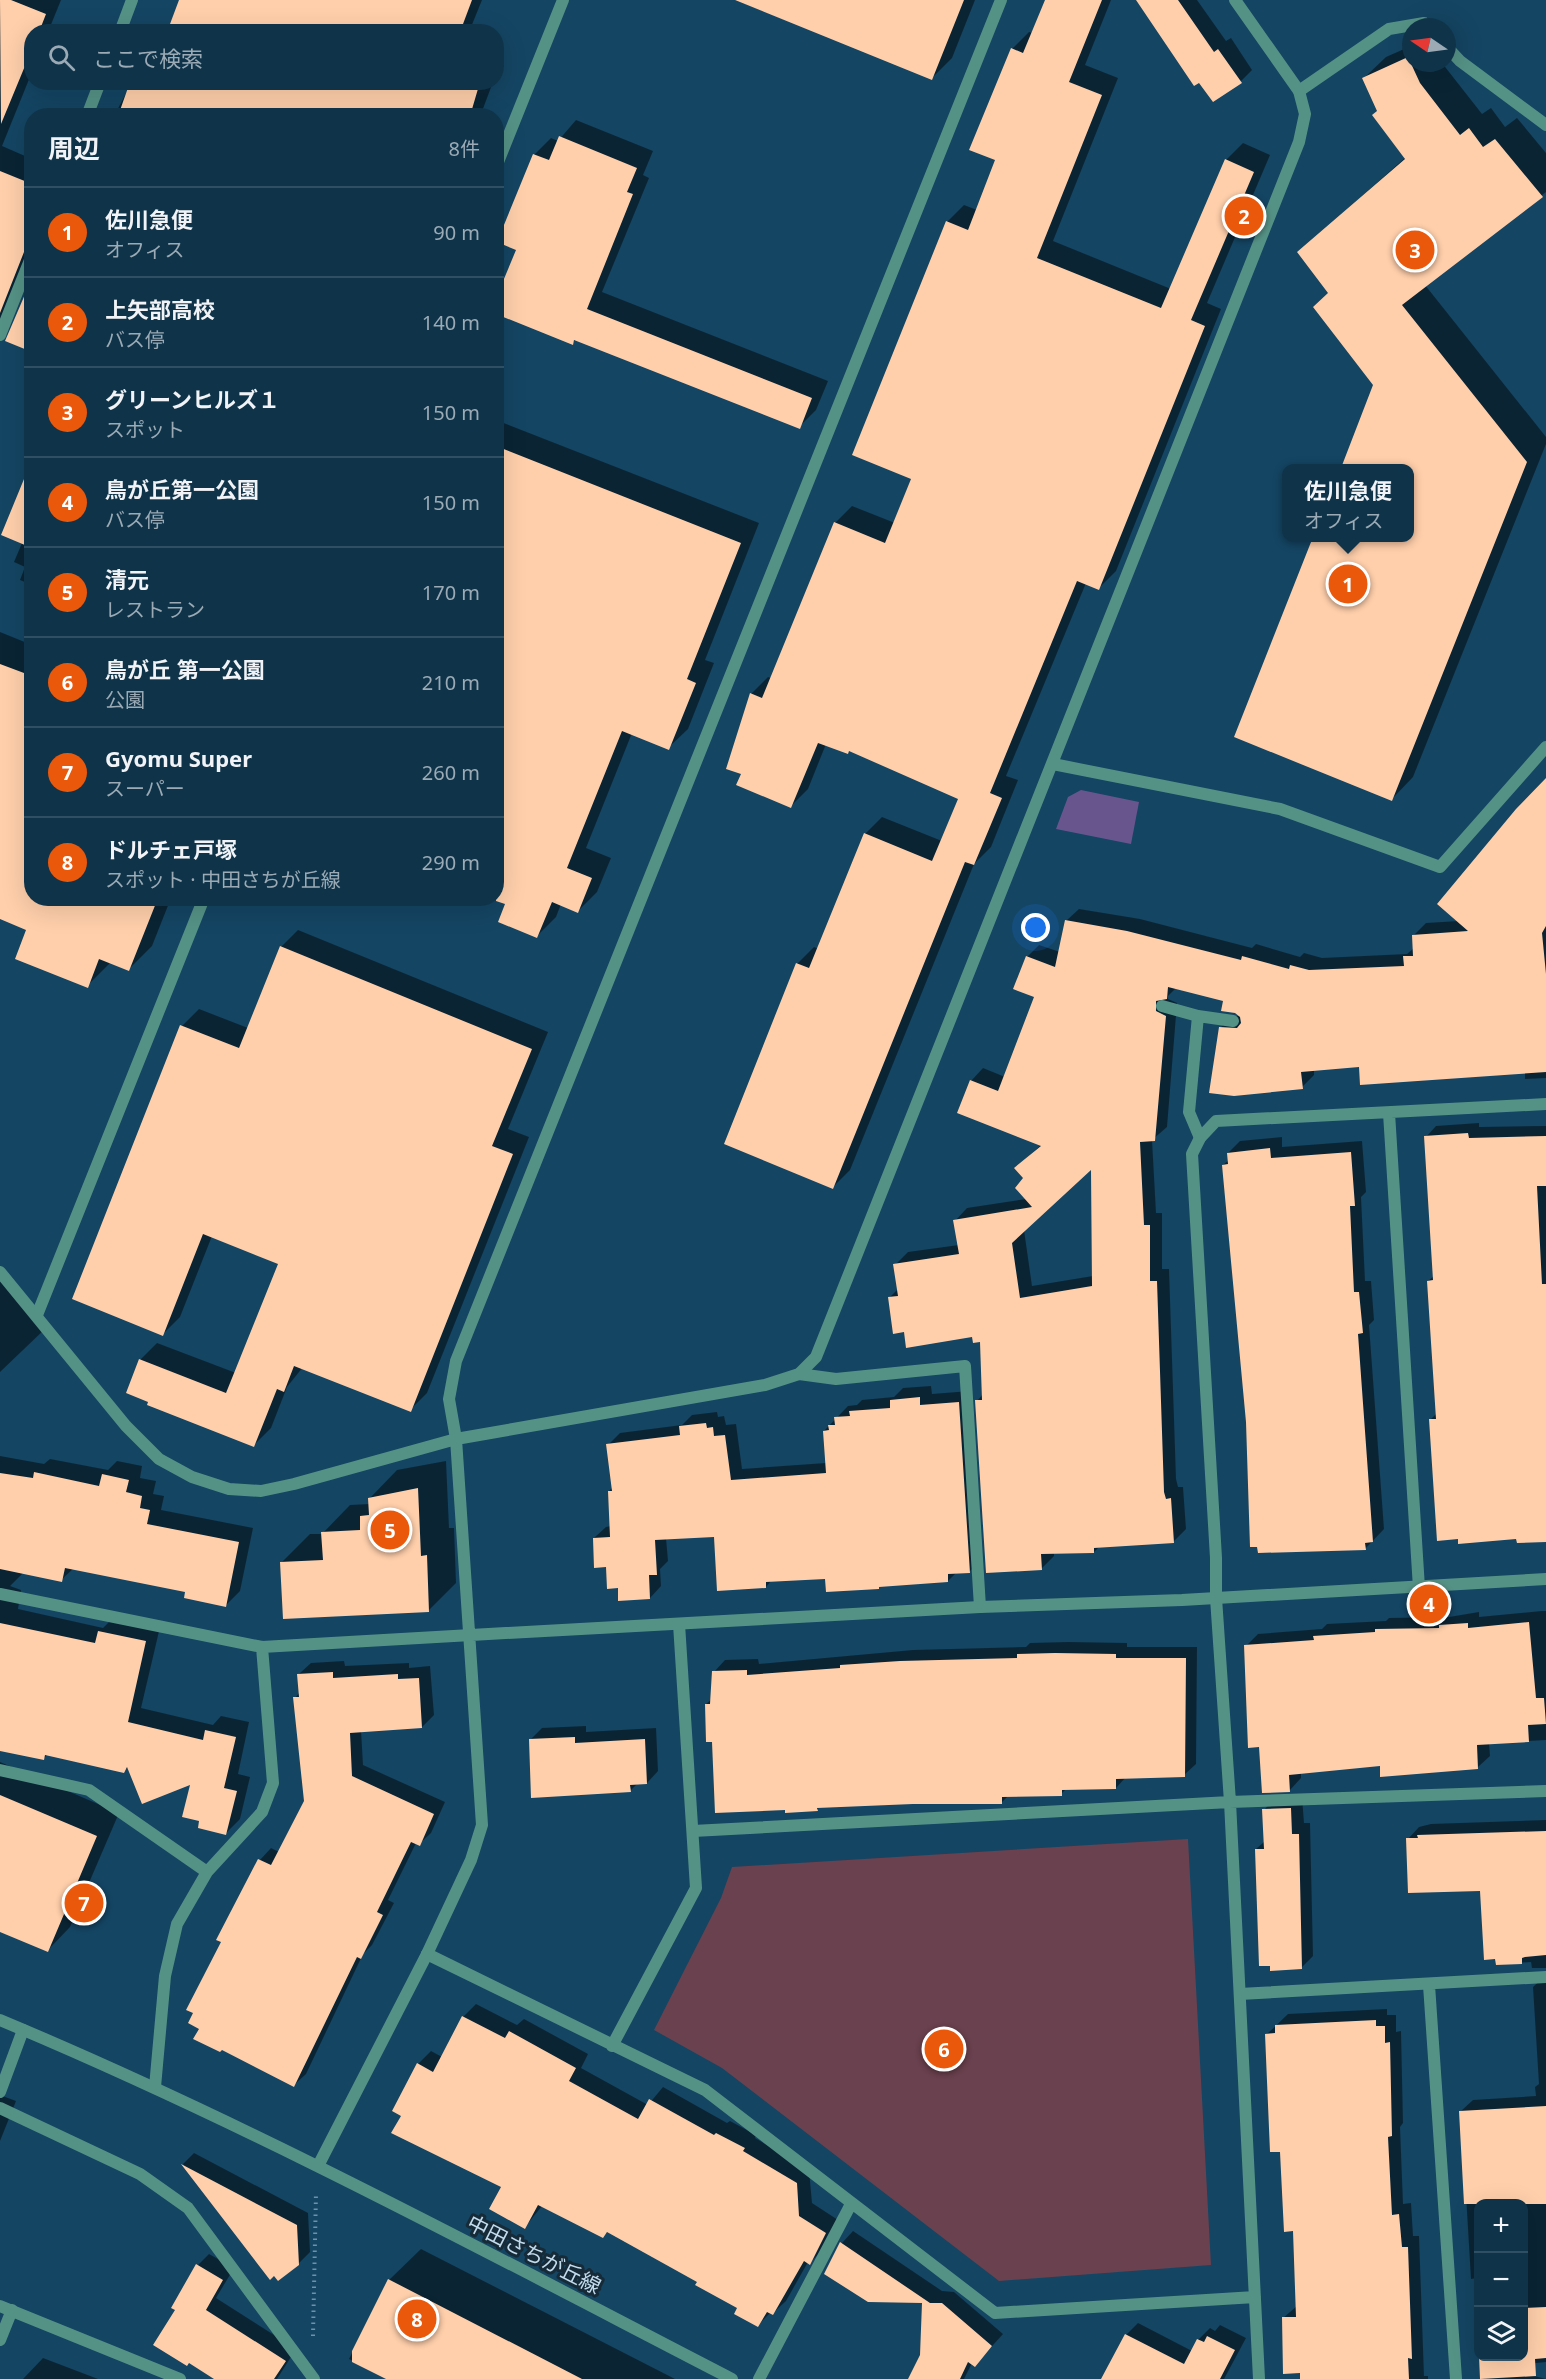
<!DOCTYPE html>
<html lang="ja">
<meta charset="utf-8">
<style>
body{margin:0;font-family:"Noto Sans","Noto Sans JP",sans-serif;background:#1d3f54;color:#f1f3f6}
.controls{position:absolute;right:18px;bottom:18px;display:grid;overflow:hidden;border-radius:12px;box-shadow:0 6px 24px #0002}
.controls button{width:54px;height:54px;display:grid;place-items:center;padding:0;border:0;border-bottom:2px solid #2f4f62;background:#0f344a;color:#f1f3f6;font:30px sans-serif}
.compass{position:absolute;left:1402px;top:18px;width:54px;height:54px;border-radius:50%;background:#0f344a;box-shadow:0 6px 24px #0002;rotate:283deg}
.you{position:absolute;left:1036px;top:928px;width:21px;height:21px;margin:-15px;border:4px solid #fff;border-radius:50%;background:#1a73e8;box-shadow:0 0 0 9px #1a73e833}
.badge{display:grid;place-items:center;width:39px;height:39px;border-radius:50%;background:#ea580c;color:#fff;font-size:20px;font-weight:700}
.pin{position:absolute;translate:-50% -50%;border:3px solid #fff;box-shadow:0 2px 6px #0006}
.popup{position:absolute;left:1282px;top:464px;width:132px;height:78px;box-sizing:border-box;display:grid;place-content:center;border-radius:12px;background:#0f344a;filter:drop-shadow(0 2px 4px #0005);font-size:20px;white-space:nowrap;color:#9baab5}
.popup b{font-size:22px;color:#f1f3f6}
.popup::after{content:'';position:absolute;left:50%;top:100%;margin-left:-12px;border:12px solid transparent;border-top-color:#0f344a}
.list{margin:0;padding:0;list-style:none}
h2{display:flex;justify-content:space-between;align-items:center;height:78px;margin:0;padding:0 24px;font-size:26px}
h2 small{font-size:20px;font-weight:400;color:#9baab5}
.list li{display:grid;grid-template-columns:39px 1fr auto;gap:18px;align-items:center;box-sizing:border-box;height:90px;padding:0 24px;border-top:2px solid #2f4f62}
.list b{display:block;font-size:22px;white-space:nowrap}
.list p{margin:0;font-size:20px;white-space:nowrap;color:#9baab5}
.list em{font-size:20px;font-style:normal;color:#9baab5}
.icon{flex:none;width:33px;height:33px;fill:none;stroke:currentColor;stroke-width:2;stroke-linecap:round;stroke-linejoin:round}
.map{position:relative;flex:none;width:1546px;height:2379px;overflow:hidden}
.search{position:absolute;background:#0f344a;box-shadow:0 6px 24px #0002;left:24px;top:24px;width:480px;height:66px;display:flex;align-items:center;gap:15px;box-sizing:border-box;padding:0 21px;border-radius:24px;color:#9baab5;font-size:22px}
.panel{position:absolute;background:#0f344a;box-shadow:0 6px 24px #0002;left:24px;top:108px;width:480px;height:798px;border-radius:24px}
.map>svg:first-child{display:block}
.green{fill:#6a414e}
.water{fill:#69558d}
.shadow{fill:#0007;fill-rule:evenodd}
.building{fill:#ffcfab;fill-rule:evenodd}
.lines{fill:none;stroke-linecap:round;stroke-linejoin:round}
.path{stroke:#6e92aa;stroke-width:4;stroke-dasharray:1.5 4.5;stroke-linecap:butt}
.service{stroke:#559286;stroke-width:12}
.minor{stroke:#559286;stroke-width:12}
.tertiary{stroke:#559286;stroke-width:12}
.labels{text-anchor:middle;stroke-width:6;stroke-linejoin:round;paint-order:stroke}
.street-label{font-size:21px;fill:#c2dbed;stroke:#162a37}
</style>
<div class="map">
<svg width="1546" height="2379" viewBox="0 0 1546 2379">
<rect width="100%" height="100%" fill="#144563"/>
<!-- green -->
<path class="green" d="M1188,1839L1211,2265L999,2281L722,2068L654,2030L721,1898L732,1867Z"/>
<!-- water -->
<path class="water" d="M1081,790L1139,802L1131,844L1056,829L1068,797Z"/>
<!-- shadow -->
<path class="shadow" d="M0,0H61L48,32H32V72L2,146L32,159V259L0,326Z
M181,0H482L469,32H168Z
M735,0H975L952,58L932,78Z
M1046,0H1111L1085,65L1118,78L1053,241L1171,289L1226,160L1243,143L1270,155L1207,303L1221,309L1116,571L1099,588L1086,583L1006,776L1018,780L991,847L974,864L850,1170L833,1187L797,964L814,947L819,949L865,834L882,817L942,841L960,798L850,750L847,753L826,744L808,789L791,806L743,773L751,694L768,677L771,678L835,523L852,506L895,523L913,478L947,222L964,205L977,210L997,159L1012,49L1029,32L1033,33Z
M1145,0H1197L1226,41L1231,38L1252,70L1241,81Z
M1411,46V63H1442L1482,114L1491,108L1505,127L1517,118L1546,153V192L1425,285L1546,437V444L1413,777L1392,799L1410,538V468H1342L1375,385L1329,292L1299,252L1406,157L1378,111L1364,78L1386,57Z
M496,51L504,54L496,73Z
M132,82H493L481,114L484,116H114Z
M576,120L653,151L643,175L649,178L602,292L828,381L816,410L799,427L576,339L572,343L518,249L534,155L551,138L558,141Z
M496,420L759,523L705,660L714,663L688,729L668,748L632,733L586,848L611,858L597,892L578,911L561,904L556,917L537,936L507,903L495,898Z
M32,465V585L20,580L25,567L14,562L22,543Z
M0,632L32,645V898H171L152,946L129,969L111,962L87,986L28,929L0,918Z
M1546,779V1078L1525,1079V1072L1360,1065L1314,1070V1075L1302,1087L1220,1028L1233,1016H1241L1224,1000L1176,988L1168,996V999L1177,1003L1167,1127L1152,1140L1156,1213H1162V1269H1169L1176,1479L1178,1487H1183L1186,1529L1173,1542L1100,1546L1094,1552L1054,1553V1556L1041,1569L977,1401L983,1394L982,1340L973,1335L905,1330L889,1298L899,1288L895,1265L908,1252L959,1245L955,1221L967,1208L1026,1199V1178L1016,1168L1042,1144L971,1081L983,1068L1005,1077L1036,997L1027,957L1039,945L1060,952L1066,921L1079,909L1140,919L1252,948L1256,944L1300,957L1304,953L1322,958L1407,954L1414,948L1413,936L1426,923L1459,921ZM1093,1167V1276L1032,1286L1024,1230Z
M298,930L548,1032L508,1129L529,1137L427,1393L410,1410L303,1367L287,1387L271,1428L254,1445L140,1360L157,1343L236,1373L280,1263L212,1236L180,1317L163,1334L74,1299L182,1026L199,1009L248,1028L281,947Z
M1479,1123V1127L1546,1126V1540L1430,1420L1437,1413L1428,1281L1435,1275L1426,1137L1436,1126Z
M1282,1137V1147L1362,1141L1366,1192L1361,1197L1365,1281H1371L1374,1320L1369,1325L1384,1529L1365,1549L1247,1422L1223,1165L1229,1160L1228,1153L1240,1141Z
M0,1272L46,1328L0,1372Z
M931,1386L932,1394L970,1391L981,1560L969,1572L956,1573L948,1581L827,1578L772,1580L766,1587L716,1535L666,1538L668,1561L660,1569L661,1586L650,1598L619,1586L594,1538L606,1527L611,1526L609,1491L613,1487L608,1445L620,1433L682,1425L692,1415L717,1412L718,1417L724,1416L726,1425L736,1424L742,1469L826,1463L824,1431L848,1406L857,1405L862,1400L894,1397L903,1388Z
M0,1456L44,1464L50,1459L108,1470L117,1461L142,1466L140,1478L156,1481L153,1494L164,1496L161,1510L253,1528L240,1591L226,1605L187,1591L74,1568L61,1580L24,1572L10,1586L21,1590L18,1609L103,1628L114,1617L160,1627L141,1708L213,1725L221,1716L249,1722L238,1774L250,1777L240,1819L226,1833L201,1820L192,1783L129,1767L123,1772L48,1754L44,1758L0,1749Z
M446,1461L449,1528H454L456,1583L428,1611L282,1562L310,1534H322L350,1505L370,1504V1498L397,1470Z
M1542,1611H1546V1740L1489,1743L1490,1756L1478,1767L1381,1765L1301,1773V1778L1290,1790L1260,1746L1246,1646L1258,1634L1322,1629L1327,1624L1386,1621L1389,1618L1449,1617L1479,1612V1617Z
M1068,1642L1127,1643V1647H1197L1196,1764L1184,1775L1126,1777L1116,1788H1067L1061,1794L1009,1795L1002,1802H913L820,1806L817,1810L714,1740L706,1704L712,1699L714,1672L725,1660L758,1659L759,1664L913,1650L1026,1647L1030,1643Z
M344,1661L345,1666L409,1663V1668L430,1666L434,1715L422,1727L361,1730L363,1765L445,1802L431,1833L419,1844L416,1843L388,1900L394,1903L372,1945L363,1954L306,2074L294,2085L201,2029L223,1942L260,1860L271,1848L279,1852L305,1801L295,1698L300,1692L299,1674L311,1663Z
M586,1726V1732L656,1728L658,1771L647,1783H638L630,1791L530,1740L542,1728Z
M0,1762L119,1813L70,1927L47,1951L0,1930Z
M1302,1797L1304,1823H1310L1313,1956L1301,1968L1256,1849L1265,1841L1264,1810L1275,1798Z
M1546,1820V1968H1532L1531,1962L1498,1964L1482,1889L1408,1839L1419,1827L1431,1824Z
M1546,1975V2362L1499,2367L1546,2379H1482L1492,2367L1481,2368V2356H1524V2204H1478V2315L1477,2278L1471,2279L1461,2111L1473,2100L1536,2096L1535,2087L1539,2084L1533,1987Z
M476,2004L517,2025L524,2019L588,2054L581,2068L648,2105L663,2087L727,2123L730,2121L756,2135L755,2138L809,2170L812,2203L838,2220L822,2250L810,2263L808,2262L786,2301L773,2313L771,2312L757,2326L739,2308L699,2281L608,2231L603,2236L542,2206L525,2227L503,2186L403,2115L418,2064L431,2051L442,2057L463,2017Z
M1387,2009V2015H1396V2032L1401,2031L1403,2123L1400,2127L1403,2204L1411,2203L1413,2236H1419L1424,2376H1428V2379H1372L1283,2318L1297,2306L1294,2230L1267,2034L1288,2014Z
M0,2095L16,2101L0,2141Z
M194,2153L308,2213L310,2252L298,2264L270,2278L183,2164Z
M853,2231L942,2291L954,2292L1003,2334L975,2365L972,2363L964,2379H916L921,2355L924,2301L826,2273L842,2243Z
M421,2249L675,2379H390L349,2359L389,2280Z
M209,2254L234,2268L216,2298L296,2349L277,2379H240L177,2309L198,2265Z
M1138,2323L1192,2351L1198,2340L1210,2328L1215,2331L1220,2325L1246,2338L1224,2379H1104L1126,2335Z
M43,2358L98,2379H23Z"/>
<!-- building -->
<path class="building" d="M0,0H11L46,14L39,32H32V49L1,124Z
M179,0H472L460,32H167Z
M735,0H964L932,80Z
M1045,0H1102L1069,82L1102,95L1037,258L1161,308L1225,159L1254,172L1191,320L1205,326L1099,590L1077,581L990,793L1002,798L974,865L965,862L833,1189L724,1144L796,963L809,968L864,833L932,861L958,799L849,751L848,754L818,743L791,808L736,785L741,774L726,769L750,693L762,698L834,522L885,543L911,479L852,455L946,221L968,230L995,160L969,150L1011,48L1023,53Z
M1136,0H1178L1214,52L1218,49L1242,83L1213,102L1199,83L1194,86Z
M1408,57L1420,83L1460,135L1469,128L1483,147L1495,139L1543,197L1402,305L1527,462L1392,801L1234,737L1313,537H1410V468H1341L1373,385L1313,307L1328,293L1297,252L1405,159L1372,115L1377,111L1362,78Z
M130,82H480L470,116H118Z
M559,136L637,168L627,192L633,194L587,309L812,398L800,429L574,340L573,345L496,314V298L516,250L497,242L533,154L549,160Z
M0,171L32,184V247L24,252L0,313Z
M32,278V352L5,341Z
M496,446L741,543L687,679L696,683L669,750L622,731L567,868L592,878L578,913L552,902L537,938L498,922L505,904L496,901Z
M31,462H32V548L1,535Z
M0,664L32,676V898H158L129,971L99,959L88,988L15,959L26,930L0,919Z
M1546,778V926L1542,933L1546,974V1072L1360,1085L1359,1067L1301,1072L1303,1089L1234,1096L1209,1093L1219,1027L1237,1028L1241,1023L1240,1017L1235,1013L1221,1011L1223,1001L1168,987L1167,999L1156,1001V1011L1166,1016L1155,1141L1140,1142L1144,1225H1150V1281H1157L1164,1492L1166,1499L1171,1498L1174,1543L1094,1548V1553L1041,1554L1042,1570L986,1573L975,1400H982L980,1342L973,1343L972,1337L906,1348L904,1332L893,1334L888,1297L898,1296L893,1264L959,1254L953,1220L1032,1207L1015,1188L1023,1178L1014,1168L1041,1146L957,1113L970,1080L998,1091L1034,997L1013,989L1026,956L1055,967L1065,920L1127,931L1241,960L1242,956L1289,969L1290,965L1309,970L1404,966L1403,956H1413L1412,935L1468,931L1437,904L1516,809ZM1091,1170L1092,1286L1020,1298L1012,1243Z
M280,946L532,1049L492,1146L513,1154L411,1412L294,1366L284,1392L277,1389L254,1447L147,1405L148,1402L126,1393L139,1359L226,1393L278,1264L203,1234L163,1336L72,1299L180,1025L239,1048Z
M1468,1133L1469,1138L1546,1136V1186H1537L1542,1284H1546V1542L1517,1543L1516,1539L1458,1544V1539L1437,1541L1429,1419H1436L1427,1281L1433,1280L1424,1136Z
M1270,1148L1271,1158L1351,1152L1355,1206H1350L1354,1292H1359L1363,1333L1358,1334L1373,1542L1365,1543L1366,1550L1258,1553L1257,1547H1250L1246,1422L1222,1165L1228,1164L1227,1153Z
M920,1397V1405L959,1402L970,1573L948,1574V1582L879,1587V1589L826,1592L825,1579L766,1582V1588L717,1591L714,1537L655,1540L657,1575H649L650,1599L618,1601V1588L607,1589L606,1567L594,1568L593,1538L610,1537L608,1491H612L606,1444L680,1435L679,1426L706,1423L707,1428L713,1427L714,1436L725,1435L731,1480L826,1473L823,1431L829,1430L828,1425H835L834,1417L850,1416L849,1411L890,1408V1400Z
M34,1472L99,1486L102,1474L129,1480L126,1492L142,1496L140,1508L150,1510L147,1524L239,1542L226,1607L184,1598L185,1592L65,1568L62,1582L0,1569V1473L33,1478Z
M418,1488L421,1556L427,1555L429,1612L283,1619L280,1562L323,1560L321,1532L360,1530V1516L369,1515L368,1498Z
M1529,1622L1536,1698H1544L1546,1724L1528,1725L1529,1742L1477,1745L1478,1769L1380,1777V1766L1289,1775L1290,1792L1262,1793L1259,1747L1248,1748L1244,1645L1314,1640L1313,1636L1375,1632V1629L1439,1628V1625L1468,1623V1628Z
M0,1623L95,1643L98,1631L146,1641L128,1722L203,1740L205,1730L236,1737L224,1788L237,1791L226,1835L198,1828L199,1821L182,1817L190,1785L142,1804L127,1767L124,1773L45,1755L44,1760L0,1751Z
M1055,1653L1116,1654V1658H1186L1185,1777L1116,1779V1789L1062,1790V1796L1002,1797V1804H913L817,1808L818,1811L785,1813V1810L715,1813L712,1742H706L705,1704H710L712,1671L747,1670V1675L840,1668V1665L900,1661L1017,1658V1654Z
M333,1672V1678L398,1674V1679L419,1678L422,1728L350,1733L352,1776L434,1814L420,1846L411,1842L377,1912L383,1915L361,1959L357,1957L294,2087L222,2050L220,2052L193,2039L199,2029L188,2023L193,2013L186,2010L221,1942L216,1940L258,1859L271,1865L304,1801L293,1697H299L297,1674Z
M575,1737V1743L645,1739L647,1784L630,1785L631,1792L531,1798L529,1739Z
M0,1795L97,1836L48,1952L0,1932Z
M1291,1808L1292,1834H1299L1302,1969L1270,1971V1966H1259L1255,1849H1264L1262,1809Z
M1546,1831V1955L1525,1957L1522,1958V1964L1496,1965L1495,1959L1484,1960L1480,1891L1408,1893L1406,1838H1418L1417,1835Z
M462,2016L505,2038L509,2031L576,2068L569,2081L638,2119L649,2099L714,2135L716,2133L745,2148L743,2151L797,2183L799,2216L826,2233L810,2265L804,2261L773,2315L767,2312L758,2327L734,2314L737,2308L695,2285L697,2282L607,2232L603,2238L538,2205L525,2229L489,2209L501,2187L391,2133L401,2116L392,2111L417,2063L433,2072Z
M1376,2020V2026H1385V2043L1390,2042L1392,2136L1388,2137L1392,2215L1399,2214L1402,2247H1408L1412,2359L1408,2358L1409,2379H1300V2373L1283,2374L1282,2317H1296L1293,2231L1284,2232L1280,2152H1270L1265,2034L1275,2033V2025Z
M1546,2106V2204H1464L1459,2111Z
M181,2164L297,2225L299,2265L278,2281L274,2276L270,2280Z
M840,2242L930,2303H942L992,2346L975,2367L968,2362L960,2379H908L920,2355L922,2303L868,2302L824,2274Z
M196,2264L223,2280L206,2310L286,2361L274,2379H214L189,2363L187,2366L153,2345L175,2310L171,2308Z
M388,2279L582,2379H386L352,2362V2351Z
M1546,2307V2358L1535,2359L1536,2376L1480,2379L1479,2356H1524V2308Z
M1125,2334L1184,2364L1197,2339L1204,2342L1207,2336L1235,2350L1220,2379H1101Z"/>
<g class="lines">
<!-- path -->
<path class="path" d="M313,2336L316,2193"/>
<!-- service -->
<path class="service" d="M1162,1006L1198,1016L1189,1112L1200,1138
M1198,1016L1233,1021"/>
<!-- minor -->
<path class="minor" d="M120,32L132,0
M1447,47L1460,61L1546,125
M1299,91L1389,29L1424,23L1427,27
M87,116L100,82
M496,167L563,0
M0,335L32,255
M1053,764L1280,809L1440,867L1546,747
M1389,1113L1419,1588
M37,1315L204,898
M799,1374L836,1379L965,1366L980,1607
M456,1439L449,1399L456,1361L1001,0
M0,1594L262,1647L471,1635
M0,1770L89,1790L207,1872
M693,1831L1230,1802L1546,1791
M427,1954L705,2090L995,2313L1255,2297
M1429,1985L1456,2379
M1240,1994L1546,1977
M612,2046L696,1888L679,1624
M155,2087L165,1976L177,1924L207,1872L262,1812L273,1783L262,1647
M0,2092L23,2030
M0,2108L140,2174L188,2208L314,2379
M0,2340L12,2310
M759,2379L851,2204
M1259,2379L1230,1802L1216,1598V1558L1192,1154L1200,1138L1216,1121L1546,1104"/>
<!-- tertiary -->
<path class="tertiary" d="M0,1272L126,1426L159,1459L192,1477L229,1489L261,1491L294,1484L456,1439L765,1385L799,1374L816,1357L1299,142L1305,114L1299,91L1235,0
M471,1635L980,1607L1182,1600L1546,1579
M0,2020C251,2125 490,2254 732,2379
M318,2166L427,1954L471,1860L482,1825L456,1439
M0,2306L180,2379"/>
</g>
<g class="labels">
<!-- street labels -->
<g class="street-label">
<text transform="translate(534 2255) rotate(27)" y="7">中田さちが丘線</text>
</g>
</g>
</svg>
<div class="controls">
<button>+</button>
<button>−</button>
<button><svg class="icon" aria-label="layers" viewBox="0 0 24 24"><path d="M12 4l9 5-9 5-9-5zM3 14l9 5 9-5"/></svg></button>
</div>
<svg class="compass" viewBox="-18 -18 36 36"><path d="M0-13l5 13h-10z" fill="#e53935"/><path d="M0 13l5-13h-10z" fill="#9baab5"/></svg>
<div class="you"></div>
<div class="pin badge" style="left:1348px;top:584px">1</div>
<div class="popup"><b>佐川急便</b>オフィス</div>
<div class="pin badge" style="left:1244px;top:216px">2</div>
<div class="pin badge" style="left:1415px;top:250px">3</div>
<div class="pin badge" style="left:1429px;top:1604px">4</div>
<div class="pin badge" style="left:390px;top:1530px">5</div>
<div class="pin badge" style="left:944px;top:2049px">6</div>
<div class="pin badge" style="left:84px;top:1903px">7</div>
<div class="pin badge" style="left:417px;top:2319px">8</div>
<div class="search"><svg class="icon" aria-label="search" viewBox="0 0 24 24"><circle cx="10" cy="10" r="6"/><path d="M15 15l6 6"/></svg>ここで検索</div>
<section class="panel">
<h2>周辺<small>8件</small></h2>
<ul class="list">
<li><span class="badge">1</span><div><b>佐川急便</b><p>オフィス</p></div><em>90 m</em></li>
<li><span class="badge">2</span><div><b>上矢部高校</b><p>バス停</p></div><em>140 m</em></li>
<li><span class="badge">3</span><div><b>グリーンヒルズ１</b><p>スポット</p></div><em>150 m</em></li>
<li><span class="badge">4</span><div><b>鳥が丘第一公園</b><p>バス停</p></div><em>150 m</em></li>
<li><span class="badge">5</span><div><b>清元</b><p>レストラン</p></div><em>170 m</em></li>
<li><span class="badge">6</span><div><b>鳥が丘 第一公園</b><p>公園</p></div><em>210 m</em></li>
<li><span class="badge">7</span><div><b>Gyomu Super</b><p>スーパー</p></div><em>260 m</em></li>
<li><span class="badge">8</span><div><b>ドルチェ戸塚</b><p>スポット · 中田さちが丘線</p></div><em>290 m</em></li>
</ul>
</section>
</div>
